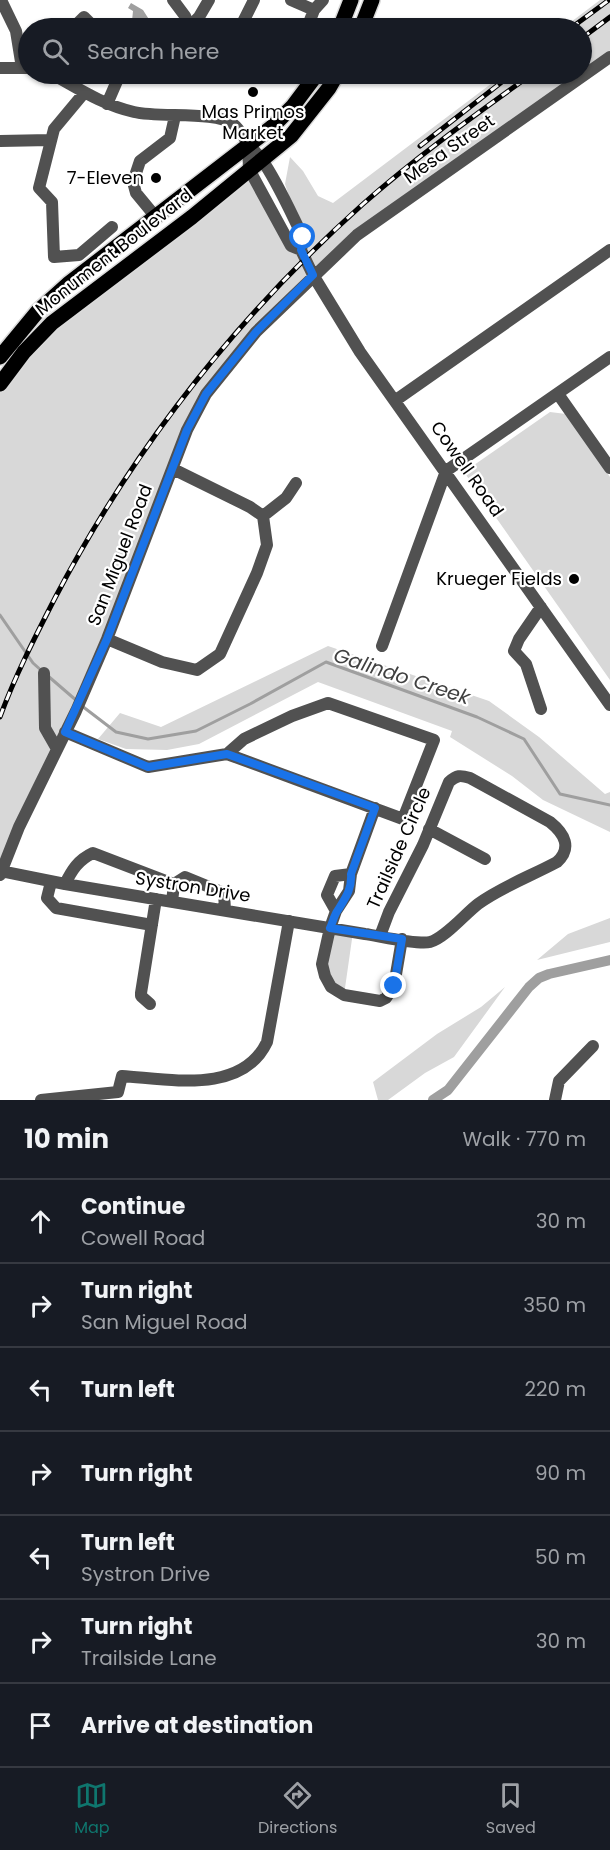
<!DOCTYPE html>
<meta charset="utf-8">
<style>
body{margin:0;font-family:Poppins,sans-serif;background:#242831;color:#f1f3f6}
.stop{position:absolute;width:18px;height:18px;margin:-14px;border:4px solid #1a73e8;border-radius:50%;background:#fff}
.stop.end{background:#1a73e8;border-color:#fff;box-shadow:0 2px 6px #0008}
.list{margin:0;padding:0;list-style:none}
h2{display:flex;justify-content:space-between;align-items:center;height:78px;margin:0;padding:0 24px;font-size:26px}
h2 small{font-size:20px;font-weight:400;color:#9ea1a6}
.list li{display:grid;grid-template-columns:39px 1fr auto;gap:18px;align-items:center;box-sizing:border-box;height:84px;padding:0 24px;border-top:2px solid #363941}
.list b{display:block;font-size:22px;white-space:nowrap}
.list p{margin:0;font-size:20px;white-space:nowrap;color:#9ea1a6}
.list em{font-size:20px;font-style:normal;color:#9ea1a6}
.icon{flex:none;width:33px;height:33px;fill:none;stroke:currentColor;stroke-width:2;stroke-linecap:round;stroke-linejoin:round}
.map{position:relative;flex:none;width:610px;height:1100px;overflow:hidden}
.search{position:absolute;background:#171b24;box-shadow:0 2px 4px #0004;left:18px;right:18px;top:18px;height:66px;display:flex;align-items:center;gap:15px;box-sizing:border-box;padding:0 21px;border-radius:33px;color:#9ea1a6;font-size:22px}
.sheet{height:666px;background:#171b24}
nav{display:flex;justify-content:space-around;align-items:center;box-sizing:border-box;height:84px;border-top:2px solid #363941;background:#171b24;font-size:16px;color:#9ea1a6}
nav a{display:grid;justify-items:center;gap:3px}
nav .on{color:#0f766e}
.map>svg:first-child{display:block}
.green{fill:#d8d8d8}
.water{fill:#9f9f9f}
.lines{fill:none;stroke-linecap:round;stroke-linejoin:round}
.stream{stroke:#9f9f9f;stroke-width:3}
.canal{stroke:#9f9f9f;stroke-width:10}
.major-casing{stroke:#dbdbdb;stroke-width:18}
.minor{stroke:#515151;stroke-width:12}
.major{stroke:#000;stroke-width:15}
.rail-casing{stroke:#000;stroke-width:5}
.rail{stroke:#fff;stroke-width:3;stroke-dasharray:9;stroke-linecap:butt}
.route{stroke:#1a73e8;stroke-width:8}
.poi-dot{fill:#000;stroke:#fff;stroke-width:2}
.labels{text-anchor:middle;stroke-width:4.5;stroke-linejoin:round;paint-order:stroke}
.poi-label{font-size:18px;fill:#000;stroke:#fff;text-anchor:end}
.street-label{font-size:18px;fill:#000;stroke:#fff}
.water-label{font-size:20px;font-style:italic;fill:#404040;stroke:#fff}
</style>
<div class="map">
<svg width="610" height="1100" viewBox="0 0 610 1100">
<rect width="100%" height="100%" fill="#fff"/>
<!-- green -->
<path class="green" d="M600,0H610V57L357,235L313,275L206,394L107,639L0,871V384L24,352L249,169L291,246L301,249L292,205L285,184L290,157L303,171L318,196L333,203L504,74H582V28H563Z
M550,412L566,414L610,477V680L464,472Z
M328,646L489,701L539,737L605,794L610,792V832L543,800L512,776L450,737L452,731L318,682L199,744L167,750L126,749L98,739L120,713L161,727Z
M610,918V942L537,960L568,934Z
M330,928L353,932L344,995L325,976Z
M505,987L454,1057L425,1073L388,1100H378L373,1082L437,1034L481,1007Z"/>
<!-- water -->
<path class="water" d="M131,3L143,10L150,21L142,25L132,21L133,11L128,8Z"/>
<g class="lines">
<!-- stream -->
<path class="stream" d="M0,615L33,663L43,672
M48,676L77,701
M82,706L116,732L148,739L196,731L250,704L326,662L477,717L524,739L560,794L610,805"/>
<!-- canal -->
<path class="canal" d="M433,1100L448,1090L529,987L539,978L549,974L610,960"/>
<defs>
<path id="major" d="M340,28L351,0
M361,28L372,0
M0,357L38,311L68,284L272,127L293,106L317,74
M0,384L24,352L52,323L192,217L291,136L329,88L337,74"/>
</defs>
<!-- major casing -->
<use href="#major" class="major-casing"/>
<!-- minor -->
<path class="minor" d="M1,0L16,31L22,68
M173,0L185,16L190,28
M291,0L314,10L307,28
M314,10L323,0
M364,20L380,28
M263,27L268,28
M73,28L84,17L95,28
M188,28L199,17L209,0
M240,28L254,0
M0,68H28
M52,74C79,89 103,105 134,112C159,118 216,111 233,124C241,130 244,139 250,146C254,151 259,155 262,160C277,181 291,213 303,237L301,250L313,275L360,352L610,705
M214,74H215
M84,93L54,129L39,188L52,202L54,257L79,255L112,227
M107,104L120,74
M0,141L50,140
M248,144L249,169L291,246L301,250
M155,216L136,193L133,182L140,161L170,138L175,116
M558,394L610,468
M396,400L610,250
M263,516L286,498L296,483
M107,639L162,662L197,670L220,654L257,573L267,545L263,516L250,507L173,469
M382,646L446,471L610,357
M44,673L45,728L57,749
M541,709L526,664L514,651L519,639L541,607
M65,732L148,767L227,754L244,739L292,716L328,703L434,740L403,819L227,754
M375,808L351,874L349,891L336,911L330,928L322,964L325,976L331,987L344,995L380,1001L386,998L394,986L402,939
M429,829L485,859
M0,871L65,884L365,934C379,936 419,945 430,942C445,938 465,914 478,904C501,887 531,876 557,862C572,848 565,834 550,822L470,778C460,775 457,775 449,782L423,845L389,912L380,936
M0,875L19,827L76,711L107,639L187,430L206,394L256,332L357,235L610,57
M51,882L47,898L56,908L152,925
M65,884C72,870 78,860 93,853L174,884
M172,902L174,884L185,877L224,893L225,910
M336,911L327,895L335,876L351,874
M150,1004L141,996V993L156,899
M41,1100L118,1092L122,1076C169,1079 242,1095 267,1042L289,921
M555,1100L559,1081L593,1046"/>
<!-- major -->
<use href="#major" class="major"/>
<defs>
<path id="rail" d="M571,28L609,0
M582,38L610,17
M420,146L512,74
M0,717C15,676 35,637 55,598C133,449 238,316 363,204C416,157 475,115 532,74"/>
</defs>
<!-- rail casing -->
<use href="#rail" class="rail-casing"/>
<!-- rail -->
<use href="#rail" class="rail"/>
</g>
<g class="lines">
<!-- route -->
<path class="route" d="M303,237L301,250L313,275L256,332L206,394L187,430L107,639L65,732L148,767L227,754L375,808L351,874C352,889 346,897 338,910C334,915 333,922 330,928L402,939L394,986"/>
</g>
<!-- markers -->
<g class="poi-dot">
<circle cx="253" cy="92" r="6"/>
<circle cx="156" cy="178" r="6"/>
<circle cx="574" cy="579" r="6"/>
</g>
<g class="labels">
<!-- poi labels -->
<g class="poi-label">
<text x="253" y="118" text-anchor="middle">Mas Primos<tspan x="253" dy="21">Market</tspan></text>
<text x="144" y="184">7-Eleven</text>
<text x="562" y="585">Krueger Fields</text>
</g>
<!-- street labels -->
<g class="street-label">
<text transform="translate(449 149) rotate(-35)" y="6">Mesa Street</text>
<text transform="translate(114 252) rotate(-38)" y="6">Monument Boulevard</text>
<text transform="translate(467 469) rotate(55)" y="6">Cowell Road</text>
<text transform="translate(120 555) rotate(-69)" y="6">San Miguel Road</text>
<text transform="translate(399 848) rotate(-66)" y="6">Trailside Circle</text>
<text transform="translate(193 887) rotate(9)" y="6">Systron Drive</text>
</g>
<!-- water labels -->
<g class="water-label">
<text transform="translate(402 676) rotate(18)" y="7">Galindo Creek</text>
</g>
</g>
</svg>
<div class="stop" style="left:303px;top:237px"></div>
<div class="stop end" style="left:394px;top:986px"></div>
<div class="search"><svg class="icon" aria-label="search" viewBox="0 0 24 24"><circle cx="10" cy="10" r="6"/><path d="M15 15l6 6"/></svg>Search here</div>
</div>
<section class="sheet">
<h2>10 min<small>Walk · 770 m</small></h2>
<ul class="list">
<li><svg class="icon" aria-label="ahead" viewBox="0 0 24 24"><path d="M12 20V5M6 11l6-6 6 6"/></svg><div><b>Continue</b><p>Cowell Road</p></div><em>30 m</em></li>
<li><svg class="icon" aria-label="right" viewBox="0 0 24 24"><path d="M7 20v-9h11M14 6l5 5-5 5"/></svg><div><b>Turn right</b><p>San Miguel Road</p></div><em>350 m</em></li>
<li><svg class="icon" aria-label="left" viewBox="0 0 24 24"><path d="M17 20v-9H6M10 6l-5 5 5 5"/></svg><div><b>Turn left</b></div><em>220 m</em></li>
<li><svg class="icon" aria-label="right" viewBox="0 0 24 24"><path d="M7 20v-9h11M14 6l5 5-5 5"/></svg><div><b>Turn right</b></div><em>90 m</em></li>
<li><svg class="icon" aria-label="left" viewBox="0 0 24 24"><path d="M17 20v-9H6M10 6l-5 5 5 5"/></svg><div><b>Turn left</b><p>Systron Drive</p></div><em>50 m</em></li>
<li><svg class="icon" aria-label="right" viewBox="0 0 24 24"><path d="M7 20v-9h11M14 6l5 5-5 5"/></svg><div><b>Turn right</b><p>Trailside Lane</p></div><em>30 m</em></li>
<li><svg class="icon" aria-label="arrive" viewBox="0 0 24 24"><path d="M6 21V4h12l-3 4 3 4H6"/></svg><div><b>Arrive at destination</b></div></li>
</ul>
</section>
<nav>
<a class="on"><svg class="icon" aria-label="map" viewBox="0 0 24 24"><path d="M3 6l6-2 6 2 6-2v14l-6 2-6-2-6 2zM9 4v14M15 6v14"/></svg>Map</a>
<a><svg class="icon" aria-label="directions" viewBox="0 0 24 24"><path d="M12 3l9 9-9 9-9-9zM9 14v-3h6M13 9l2 2-2 2"/></svg>Directions</a>
<a><svg class="icon" aria-label="saved" viewBox="0 0 24 24"><path d="M7 4h10v16l-5-4-5 4z"/></svg>Saved</a>
</nav>
